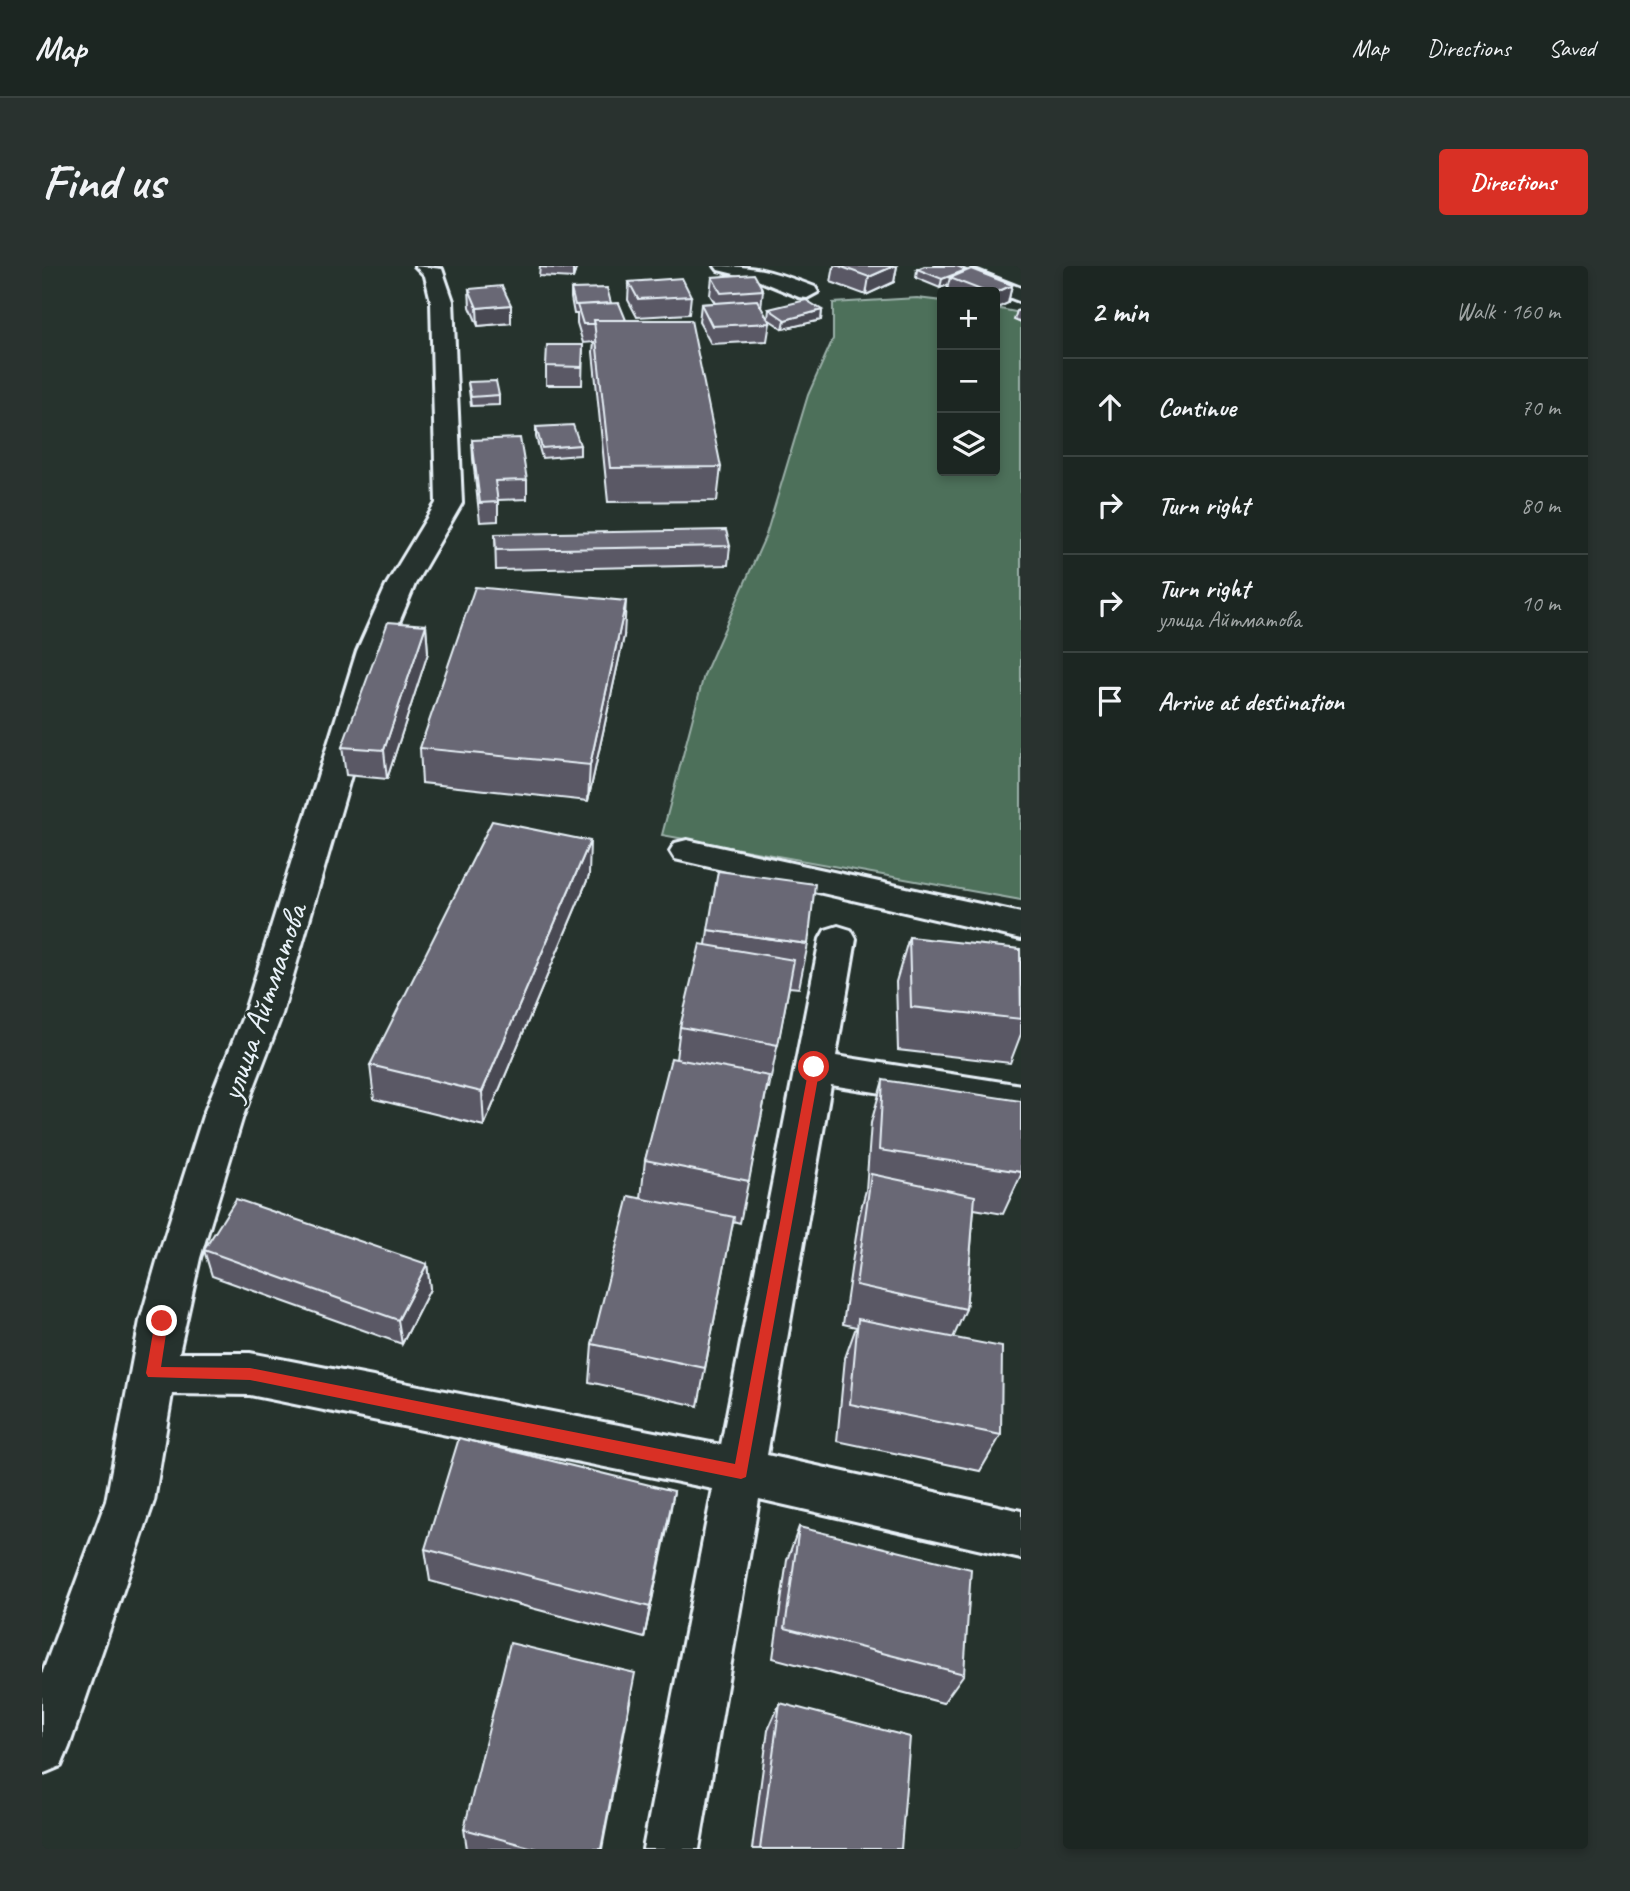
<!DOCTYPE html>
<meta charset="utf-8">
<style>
body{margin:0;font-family:Caveat,sans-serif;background:#29322f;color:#f1f3f6}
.controls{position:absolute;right:21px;top:21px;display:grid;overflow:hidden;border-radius:7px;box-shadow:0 4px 10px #0003}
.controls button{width:63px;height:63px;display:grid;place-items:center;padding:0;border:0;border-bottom:2px solid #3a4340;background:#1c2622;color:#f1f3f6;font:35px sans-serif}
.stop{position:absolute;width:21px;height:21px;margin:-16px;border:5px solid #d93025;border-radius:50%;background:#fff}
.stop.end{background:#d93025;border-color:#fff;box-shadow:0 2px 7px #0008}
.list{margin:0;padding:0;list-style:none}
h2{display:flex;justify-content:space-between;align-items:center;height:91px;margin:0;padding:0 28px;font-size:30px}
h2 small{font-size:23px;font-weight:400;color:#a0a5a5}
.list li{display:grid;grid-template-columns:46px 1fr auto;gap:21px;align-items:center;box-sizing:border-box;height:98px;padding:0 28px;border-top:2px solid #3a4340}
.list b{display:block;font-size:26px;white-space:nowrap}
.list p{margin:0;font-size:23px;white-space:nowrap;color:#a0a5a5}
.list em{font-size:23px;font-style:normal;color:#a0a5a5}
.icon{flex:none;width:38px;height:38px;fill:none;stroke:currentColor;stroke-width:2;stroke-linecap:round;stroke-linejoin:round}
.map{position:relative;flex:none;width:979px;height:1583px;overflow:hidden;border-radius:7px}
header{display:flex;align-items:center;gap:42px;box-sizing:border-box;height:98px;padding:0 35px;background:#1c2622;border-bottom:2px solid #3a4340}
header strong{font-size:33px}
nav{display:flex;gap:38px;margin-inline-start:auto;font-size:24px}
.intro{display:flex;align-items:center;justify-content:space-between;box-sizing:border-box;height:168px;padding:0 42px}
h1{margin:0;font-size:49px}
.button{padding:18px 32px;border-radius:7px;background:#d93025;color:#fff;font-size:24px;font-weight:700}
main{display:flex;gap:42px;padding:0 42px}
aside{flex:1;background:#1c2622;border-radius:7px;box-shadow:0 4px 10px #0003}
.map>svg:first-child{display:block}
.green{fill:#4e6f5a;stroke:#9bb0a9;stroke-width:2}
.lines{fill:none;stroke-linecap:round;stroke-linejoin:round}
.street-casing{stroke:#e8f1f8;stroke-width:6}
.street{fill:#26332d;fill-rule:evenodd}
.wall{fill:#5a5965;stroke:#e8f1f8;stroke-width:2}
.shaded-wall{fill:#4a4952;stroke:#e8f1f8;stroke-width:2}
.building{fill:#696875;stroke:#e8f1f8;stroke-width:2}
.route{fill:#d93025}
.labels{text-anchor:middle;stroke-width:5;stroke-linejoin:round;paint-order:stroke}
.street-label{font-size:33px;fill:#e8f1f8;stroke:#26332d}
</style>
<header>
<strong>Map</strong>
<nav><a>Map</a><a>Directions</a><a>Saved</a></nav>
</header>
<div class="intro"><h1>Find us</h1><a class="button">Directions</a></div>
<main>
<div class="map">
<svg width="979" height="1583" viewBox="0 0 979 1583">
<rect width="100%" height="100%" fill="#26332d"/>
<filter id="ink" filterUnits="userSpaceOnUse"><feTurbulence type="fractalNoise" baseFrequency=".0143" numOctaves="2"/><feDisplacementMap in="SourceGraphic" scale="14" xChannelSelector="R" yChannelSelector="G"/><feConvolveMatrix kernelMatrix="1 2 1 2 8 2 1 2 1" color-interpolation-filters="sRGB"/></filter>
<g filter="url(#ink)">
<!-- green -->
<path class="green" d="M875,32L900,35V205H953V42L979,47V634L620,569L662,409L724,269L766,129L791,73V37Z"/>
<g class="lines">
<defs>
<path id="street" d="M373,0L400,3L411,35L420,237L373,318L345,385L240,748L201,850L158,992L137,1087H208L679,1179L778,673L783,664L796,660L809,664L814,673L794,790L979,819V849L789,819L725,1189L979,1245V1293L717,1233L657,1583H601L671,1223L208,1129L130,1128L112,1235L27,1481L19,1500L0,1508V1408L64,1235L98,1055L116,992L161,850L202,748L315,385L345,318L394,237L389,35L383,10Z
M673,0C715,0 733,6 773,21L776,26L765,32L757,31L713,13L676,4Z
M895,0H923L979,22V36L898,4Z
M645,574L979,647V673L633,593L628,585L633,577Z"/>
</defs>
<!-- street casing -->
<use href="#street" class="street-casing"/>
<!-- street -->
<use href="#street" class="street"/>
</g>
<!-- wall -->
<path class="wall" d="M498,0H535L531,12L497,10Z
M792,0H855L852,16L824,29L789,16Z
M883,0H915L924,4V5L929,3L970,19L966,37L953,43V26H905L906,19L898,22L874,12L875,3Z
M670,11L721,24L719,42L728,57L725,75L669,78L657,56L659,38L673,37L668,29Z
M587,16L649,30L647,48L595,51L586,34Z
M427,23L469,39V57L436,60L428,41Z
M529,23L569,37L584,54L679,201L675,235L566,236L551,86L552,76L541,77L535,57V48H532L529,32Z
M727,43L780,44L779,54L741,63L726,53Z
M979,43V57L972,54L975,45Z
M541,79L540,119H504V100Z
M426,116L457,129V139L429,140Z
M494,161L538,179V189L500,192L494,171Z
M430,174L485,214V233L456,234V255L438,256L431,193Z
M453,268L688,280L686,299L454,304Z
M384,359L386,387L345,513L304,509L300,481Z
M582,370L546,535L380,517L378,482Z
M547,610L442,860L332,833L328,799Z
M666,664L766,678L757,722L747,721L727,822H725L698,957L691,955L656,1140L547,1116L550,1078L599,932L603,894L634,793L638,761L664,679Z
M867,671L979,692V768L968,797L856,784L854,716Z
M841,814L979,906V909L961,948L932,943L924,1043L911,1072L959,1169L938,1205L795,1175L803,1092L814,1061L801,1058L817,950L824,924L829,857Z
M162,984L385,998L388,1023L360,1078L170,1010Z
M632,1225L602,1372L388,1315L383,1283Z
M757,1261L922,1408L901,1437L731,1392L745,1294Z
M588,1436L560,1583H425L422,1563Z
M738,1437L859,1583H710L726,1464Z"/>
<!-- shaded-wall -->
<path class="shaded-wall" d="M532,0H535L531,12V3Z
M852,0H855L852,16L824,29L827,11Z
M924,4L922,13L908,12L906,19L898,22L900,13Z
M970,19L966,37L953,43V27Z
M469,39V57L436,60L435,42Z
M780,44L779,54L741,63L743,54Z
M584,335L582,370L546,535L548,499Z
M384,359L386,387L345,513L342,484Z
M548,575L547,610L442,860L440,826Z
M385,998L388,1023L360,1078L356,1054Z
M632,1225L626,1259L602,1372L608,1341Z"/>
<!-- building -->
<path class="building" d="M498,0H532L531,3L498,1Z
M797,0H852L827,11Z
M883,0H915L924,4L900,13L875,3Z
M929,3L970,19L953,27L944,26L908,12Z
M712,8L721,24L679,27L670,11Z
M640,12L649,30L596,33L587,16Z
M460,20L469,39L435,42L427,23Z
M565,22L569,37L533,39L529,23Z
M715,34L728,57L670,60L659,38Z
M764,34L780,44L743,54L727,43Z
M577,37L584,54H552L553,58H541L535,39Z
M552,54H649L679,201L568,202Z
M505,79H541L540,101L504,100Z
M454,115L457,129L429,131L426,116Z
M531,159L538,179L500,182L494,161Z
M478,172L485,214L453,215L456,236L438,237L430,174Z
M684,264L688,280L454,284L453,268Z
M433,321L584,335L548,499L378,482Z
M346,356L384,359L342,484L300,481Z
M450,555L548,575L440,826L328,799Z
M676,605L773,618L766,678L666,664Z
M867,671L978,683L979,753L869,741Z
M658,678L752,694L736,779L638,761Z
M629,792L727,810L707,915L603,894Z
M841,814L979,835V906L837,884Z
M829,908L933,930L924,1043L814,1019Z
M587,930L692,951L663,1102L550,1078Z
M194,933L385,998L356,1054L162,984Z
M816,1053L960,1081L959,1169L808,1138Z
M417,1172L632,1225L608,1341L383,1283Z
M757,1261L929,1303L922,1408L743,1362Z
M468,1377L593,1407L559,1583H495L422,1563Z
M738,1437L868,1471L859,1583H718Z"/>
</g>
<!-- route -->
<path class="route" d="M772,796L778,801L704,1211L699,1213L208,1114L106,1111L104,1107L113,1055L120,1050L126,1055L119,1101L208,1102L693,1198L767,801Z"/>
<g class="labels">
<!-- street labels -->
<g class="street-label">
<text transform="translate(220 736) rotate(-71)" y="12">улица Айтматова</text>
</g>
</g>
</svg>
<div class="controls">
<button>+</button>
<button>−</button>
<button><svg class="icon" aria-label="layers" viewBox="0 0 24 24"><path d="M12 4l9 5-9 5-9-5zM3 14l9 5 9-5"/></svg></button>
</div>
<div class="stop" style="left:772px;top:801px"></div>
<div class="stop end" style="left:120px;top:1055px"></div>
</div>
<aside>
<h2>2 min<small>Walk · 160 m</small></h2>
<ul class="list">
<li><svg class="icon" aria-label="ahead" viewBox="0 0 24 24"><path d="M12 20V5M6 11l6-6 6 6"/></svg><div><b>Continue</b></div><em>70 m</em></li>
<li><svg class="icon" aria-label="right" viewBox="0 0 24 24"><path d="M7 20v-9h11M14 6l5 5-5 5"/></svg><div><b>Turn right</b></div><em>80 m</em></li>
<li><svg class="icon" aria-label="right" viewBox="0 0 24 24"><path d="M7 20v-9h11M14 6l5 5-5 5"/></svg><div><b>Turn right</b><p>улица Айтматова</p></div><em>10 m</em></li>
<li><svg class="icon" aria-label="arrive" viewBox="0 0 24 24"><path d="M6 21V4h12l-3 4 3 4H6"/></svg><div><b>Arrive at destination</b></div></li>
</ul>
</aside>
</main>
